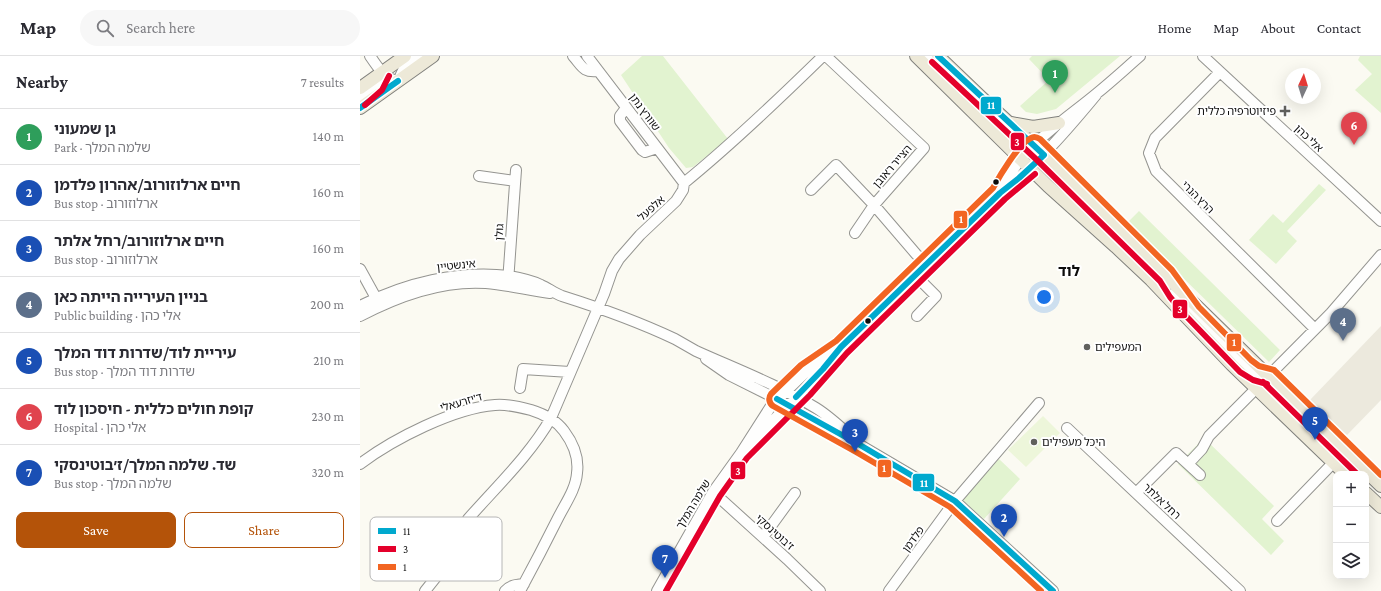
<!DOCTYPE html>
<meta charset="utf-8">
<style>
body{margin:0;font-family:"Crimson Pro","Noto Sans Hebrew",serif;background:#f7f7f7;color:#2b2b33}
.controls{position:absolute;right:12px;bottom:12px;display:grid;overflow:hidden;border-radius:8px;box-shadow:0 4px 16px #0002}
.controls button{width:36px;height:36px;display:grid;place-items:center;padding:0;border:0;border-bottom:1px solid #e1e1e2;background:#fff;color:#2b2b33;font:20px sans-serif}
.compass{position:absolute;left:925px;top:12px;width:36px;height:36px;border-radius:50%;background:#fff;box-shadow:0 4px 16px #0002;rotate:4deg}
.you{position:absolute;left:684px;top:241px;width:14px;height:14px;margin:-10px;border:3px solid #fff;border-radius:50%;background:#1a73e8;box-shadow:0 0 0 6px #1a73e833}
.badge{display:grid;place-items:center;width:26px;height:26px;border-radius:50%;background:#b45309;color:#fff;font-size:13px;font-weight:700}
.pin{position:absolute;translate:-50% -33px;filter:drop-shadow(0 1px 2px #0008)}
.pin::after{content:'';position:absolute;top:21px;width:14px;height:12px;background:inherit;clip-path:polygon(0 0,100% 0,50% 100%)}
.list{margin:0;padding:0;list-style:none}
h2{display:flex;justify-content:space-between;align-items:center;height:52px;margin:0;padding:0 16px;font-size:17px}
h2 small{font-size:13px;font-weight:400;color:#7c7c81}
.list li{display:grid;grid-template-columns:26px 1fr auto;gap:12px;align-items:center;box-sizing:border-box;height:56px;padding:0 16px;border-top:1px solid #e1e1e2}
.list b{display:block;font-size:15px;white-space:nowrap}
.list p{margin:0;font-size:13px;white-space:nowrap;color:#7c7c81}
.list em{font-size:13px;font-style:normal;color:#7c7c81}
.actions{display:flex;gap:8px;padding:12px 16px}
.actions a{flex:1;padding:9px 0;border:1px solid #b45309;border-radius:8px;text-align:center;font-size:14px;color:#b45309}
.actions .main{background:#b45309;color:#fff}
.icon{flex:none;width:22px;height:22px;fill:none;stroke:currentColor;stroke-width:2;stroke-linecap:round;stroke-linejoin:round}
.map{position:relative;flex:none;width:1021px;height:535px;overflow:hidden}
header{display:flex;align-items:center;gap:24px;box-sizing:border-box;height:56px;padding:0 20px;background:#fff;border-bottom:1px solid #e1e1e2}
header strong{font-size:19px}
nav{display:flex;gap:22px;margin-inline-start:auto;font-size:14px}
.search{width:280px;height:36px;background:#f7f7f7;display:flex;align-items:center;gap:10px;box-sizing:border-box;padding:0 14px;border-radius:22px;color:#7c7c81;font-size:15px}
main{display:flex}
aside{flex:1;background:#fff}
.map>svg:first-child{display:block}
.green{fill:#e2f3d0}
.pitch{fill:#edf6da}
.plaza{fill:#ece9dd}
.lines{fill:none;stroke-linecap:round;stroke-linejoin:round}
.minor-casing{stroke:#949490;stroke-width:12}
.major-casing{stroke:#81817d;stroke-width:14}
.minor{stroke:#fefefd;stroke-width:10}
.major{stroke:#ede9d8;stroke-width:12}
.bus-1-casing{stroke:#fff;stroke-width:9}
.bus-2-casing{stroke:#fff;stroke-width:9}
.bus-3-casing{stroke:#fff;stroke-width:9}
.bus-1{stroke:#00a9ce;stroke-width:6}
.bus-2{stroke:#e4002b;stroke-width:6}
.bus-3{stroke:#f26522;stroke-width:6}
.poi-dot{fill:#60605d;stroke:#fff;stroke-width:1.5}
.bus-dot{fill:#0d0d0d;stroke:#fff;stroke-width:1.5}
.labels{text-anchor:middle;stroke-width:4;stroke-linejoin:round;paint-order:stroke}
.poi-label{font-size:11px;fill:#0d0d0d;stroke:#fff;text-anchor:start}
.street-label{font-size:11px;fill:#0d0d0d;stroke:#fff}
.district-label{font-size:15px;font-weight:bold;fill:#0d0d0d;stroke:#fff}
.key{fill:#fff;stroke:#b6b6b6;stroke-width:1}
.key-label{font-size:11px;fill:#0d0d0d}
.line-badge{stroke:#fff;stroke-width:1.5}
.badge-label{font-size:11px;text-anchor:middle;font-weight:bold;fill:#fff}
</style>
<header>
<strong>Map</strong>
<div class="search"><svg class="icon" aria-label="search" viewBox="0 0 24 24"><circle cx="10" cy="10" r="6"/><path d="M15 15l6 6"/></svg>Search here</div>
<nav><a>Home</a><a>Map</a><a>About</a><a>Contact</a></nav>
</header>
<main>
<aside>
<h2>Nearby<small>7 results</small></h2>
<ul class="list">
<li><span class="badge" style="background:#2e9e5b">1</span><div><b>גן שמעוני</b><p>Park · שלמה המלך</p></div><em>140 m</em></li>
<li><span class="badge" style="background:#1a4fb4">2</span><div><b>חיים ארלוזורוב/אהרון פלדמן</b><p>Bus stop · ארלוזורוב</p></div><em>160 m</em></li>
<li><span class="badge" style="background:#1a4fb4">3</span><div><b>חיים ארלוזורוב/רחל אלתר</b><p>Bus stop · ארלוזורוב</p></div><em>160 m</em></li>
<li><span class="badge" style="background:#5c6f8a">4</span><div><b>בניין העירייה הייתה כאן</b><p>Public building · אלי כהן</p></div><em>200 m</em></li>
<li><span class="badge" style="background:#1a4fb4">5</span><div><b>עיריית לוד/שדרות דוד המלך</b><p>Bus stop · שדרות דוד המלך</p></div><em>210 m</em></li>
<li><span class="badge" style="background:#e0444e">6</span><div><b>קופת חולים כללית - חיסכון לוד</b><p>Hospital · אלי כהן</p></div><em>230 m</em></li>
<li><span class="badge" style="background:#1a4fb4">7</span><div><b>שד. שלמה המלך/ז׳בוטינסקי</b><p>Bus stop · שלמה המלך</p></div><em>320 m</em></li>
</ul>
<div class="actions"><a class="main">Save</a><a>Share</a></div>
</aside>
<div class="map">
<svg width="1021" height="535" viewBox="0 0 1021 535">
<rect width="100%" height="100%" fill="#fbfaf2"/>
<!-- green -->
<path class="green" d="M282,0H303L368,83L333,111L326,112L309,92L261,19Z
M672,0H760L696,53L677,58L666,56L660,50L689,24L669,3Z
M1000,0H1021V57L995,34L1012,18L998,4Z
M959,128L966,134L927,175L937,185L916,208L889,184L913,158L923,167Z
M779,155L920,294L909,306L767,167Z
M844,382L914,450L902,463L924,485L911,499L818,408Z
M639,403L660,423L624,463L602,444Z"/>
<!-- pitch -->
<path class="pitch" d="M683,360L700,377L666,411L648,394Z"/>
<!-- plaza -->
<path class="plaza" d="M1021,270V344L987,379L950,344Z"/>
<g class="lines">
<defs>
<path id="minor" d="M10,0C18,11 24,23 38,25L44,12L59,0
M213,0C222,10 223,17 238,15
M227,0L324,127
M466,0L564,92L514,149L556,198L567,209
M567,0L592,29
M843,0L1021,165
M860,16L795,82L789,97L796,115L955,273
M0,43C10,35 18,29 22,17
M266,52L260,60V65L282,94L285,96L297,92
M119,120L155,125
M451,134L476,109L514,149L495,177
M641,136C659,92 701,67 736,38C751,26 765,13 780,0
M0,213L16,242
M556,220L576,240L557,260
M148,226L156,114
M816,235L832,255L888,312L898,318L909,320
M0,250C45,227 98,214 149,220C160,222 171,224 181,229C188,232 194,237 202,240C240,252 279,266 315,283C322,287 329,291 336,295C376,313 418,329 456,352C472,362 486,376 500,389
M0,260C38,240 82,224 126,227C148,229 168,234 190,237
M346,303L369,319L417,343L500,389L595,445L693,535
M160,332L163,313L210,316
M896,332L912,337L920,343L968,390L988,416
M707,372L880,535
M381,397L444,333L481,291L640,137C677,109 707,74 736,39
M0,408C33,383 94,352 135,349C147,348 160,351 171,354C184,358 196,364 204,375C213,387 219,402 217,417C216,433 205,448 198,462C186,486 173,511 160,535
M828,408L842,393L849,380L971,257L1021,199
M353,436L427,503L460,535
M776,437L816,397L840,419
M917,465L973,407
M403,481L435,437
M65,535L116,471L108,463C136,431 170,399 191,362L244,238L252,215L259,203L280,179L316,145L323,134L324,127C372,88 418,44 463,0
M145,535C150,529 156,529 164,528
M297,535L353,436L381,397L411,350L446,316L473,297
M529,535L595,445L679,347"/>
<path id="major" d="M556,0L688,130L756,191L791,224L872,309L985,418
M578,0L621,41L684,99L733,149L1021,430
M0,32L45,0
M0,52L73,0
M651,67L673,71L699,67
M1006,437L1021,451"/>
</defs>
<!-- minor casing -->
<use href="#minor" class="minor-casing"/>
<!-- major casing -->
<use href="#major" class="major-casing"/>
<!-- minor -->
<use href="#minor" class="minor"/>
<!-- major -->
<use href="#major" class="major"/>
<defs>
<path id="bus-1" d="M578,0L684,99
M0,52L38,25
M436,341L463,313L481,291L640,137L659,122L684,99
M417,343L500,389L595,445L693,535"/>
<path id="bus-2" d="M572,6L678,105L800,225L810,241L826,260L880,316L893,324L907,328
M5,49L22,34L29,20
M903,326L997,418
M306,535L360,440L387,402L450,339L487,297L645,143L675,118"/>
<path id="bus-3" d="M681,535L590,451L496,396L413,350C409,347 408,342 411,338L441,309L476,285L633,132C639,121 659,87 671,82C674,80 677,81 680,83L812,214L839,251L891,304L899,310L914,314L1021,419"/>
</defs>
<!-- bus-1 casing -->
<use href="#bus-1" class="bus-1-casing"/>
<!-- bus-2 casing -->
<use href="#bus-2" class="bus-2-casing"/>
<!-- bus-3 casing -->
<use href="#bus-3" class="bus-3-casing"/>
<!-- bus-1 -->
<use href="#bus-1" class="bus-1"/>
<!-- bus-2 -->
<use href="#bus-2" class="bus-2"/>
<!-- bus-3 -->
<use href="#bus-3" class="bus-3"/>
</g>
<!-- markers -->
<g class="poi-dot">
<path d="M923 49h4v4h4v4h-4v4h-4v-4h-4v-4h4z"/>
<circle cx="727" cy="291" r="4"/>
<circle cx="674" cy="386" r="4"/>
</g>
<g class="bus-dot">
<circle cx="636" cy="126" r="3.5"/>
<circle cx="508" cy="265" r="3.5"/>
</g>
<g class="labels">
<!-- poi labels -->
<g class="poi-label">
<text x="916" y="59" text-anchor="end">פיזיוטרפיה כללית</text>
<text x="735" y="295">המעפילים</text>
<text x="682" y="390">היכל מעפילים</text>
</g>
<!-- street labels -->
<g class="street-label">
<text transform="translate(285 56) rotate(53)" y="4">שוורץ נתן</text>
<text transform="translate(949 82) rotate(43)" y="4">אלי כהן</text>
<text transform="translate(532 110) rotate(-49)" y="4">הצייר ראובן</text>
<text transform="translate(838 141) rotate(45)" y="4">הרץ הנרי</text>
<text transform="translate(291 152) rotate(-42)" y="4">אלפעל</text>
<text transform="translate(139 176) rotate(-86)" y="4">גולן</text>
<text transform="translate(96 209) rotate(-6)" y="4">אינשטיין</text>
<text transform="translate(101 346) rotate(-16)" y="4">ד'יזרעאלי</text>
<text transform="translate(802 445) rotate(43)" y="4">רחל אלתר</text>
<text transform="translate(333 448) rotate(-59)" y="4">שלמה המלך</text>
<text transform="translate(415 476) rotate(42)" y="4">ז'בוטינסקי</text>
<text transform="translate(553 483) rotate(-54)" y="4">פלדמן</text>
</g>
<!-- district labels -->
<g class="district-label">
<text x="709" y="220">לוד</text>
</g>
</g>
<!-- legend -->
<rect x="10" y="461" width="132" height="64" rx="6" class="key"/>
<rect x="18" y="472" width="18" height="6" fill="#00a9ce"/>
<rect x="18" y="490" width="18" height="6" fill="#e4002b"/>
<rect x="18" y="508" width="18" height="6" fill="#f26522"/>
<g class="key-label">
<text x="43" y="479">11</text>
<text x="43" y="497">3</text>
<text x="43" y="515">1</text>
</g>
<g class="line-badge">
<rect x="620" y="40" width="22" height="19" rx="4" fill="#00a9ce"/>
<rect x="650" y="76" width="15" height="19" rx="4" fill="#e4002b"/>
<rect x="593" y="154" width="15" height="19" rx="4" fill="#f26522"/>
<rect x="812" y="243" width="16" height="20" rx="4" fill="#e4002b"/>
<rect x="866" y="277" width="16" height="19" rx="4" fill="#f26522"/>
<rect x="517" y="403" width="15" height="19" rx="4" fill="#f26522"/>
<rect x="370" y="405" width="16" height="19" rx="4" fill="#e4002b"/>
<rect x="552" y="417" width="23" height="19" rx="4" fill="#00a9ce"/>
</g>
<g class="badge-label">
<text x="631" y="53">11</text>
<text x="657" y="90">3</text>
<text x="601" y="167">1</text>
<text x="820" y="257">3</text>
<text x="874" y="290">1</text>
<text x="524" y="416">1</text>
<text x="378" y="419">3</text>
<text x="564" y="431">11</text>
</g>
</svg>
<div class="controls">
<button>+</button>
<button>−</button>
<button><svg class="icon" aria-label="layers" viewBox="0 0 24 24"><path d="M12 4l9 5-9 5-9-5zM3 14l9 5 9-5"/></svg></button>
</div>
<svg class="compass" viewBox="-18 -18 36 36"><path d="M0-13l5 13h-10z" fill="#e53935"/><path d="M0 13l5-13h-10z" fill="#7c7c81"/></svg>
<div class="you"></div>
<div class="pin badge" style="left:695px;top:37px;background:#2e9e5b">1</div>
<div class="pin badge" style="left:644px;top:481px;background:#1a4fb4">2</div>
<div class="pin badge" style="left:495px;top:396px;background:#1a4fb4">3</div>
<div class="pin badge" style="left:983px;top:285px;background:#5c6f8a">4</div>
<div class="pin badge" style="left:955px;top:384px;background:#1a4fb4">5</div>
<div class="pin badge" style="left:994px;top:89px;background:#e0444e">6</div>
<div class="pin badge" style="left:305px;top:522px;background:#1a4fb4">7</div>
</div>
</main>
